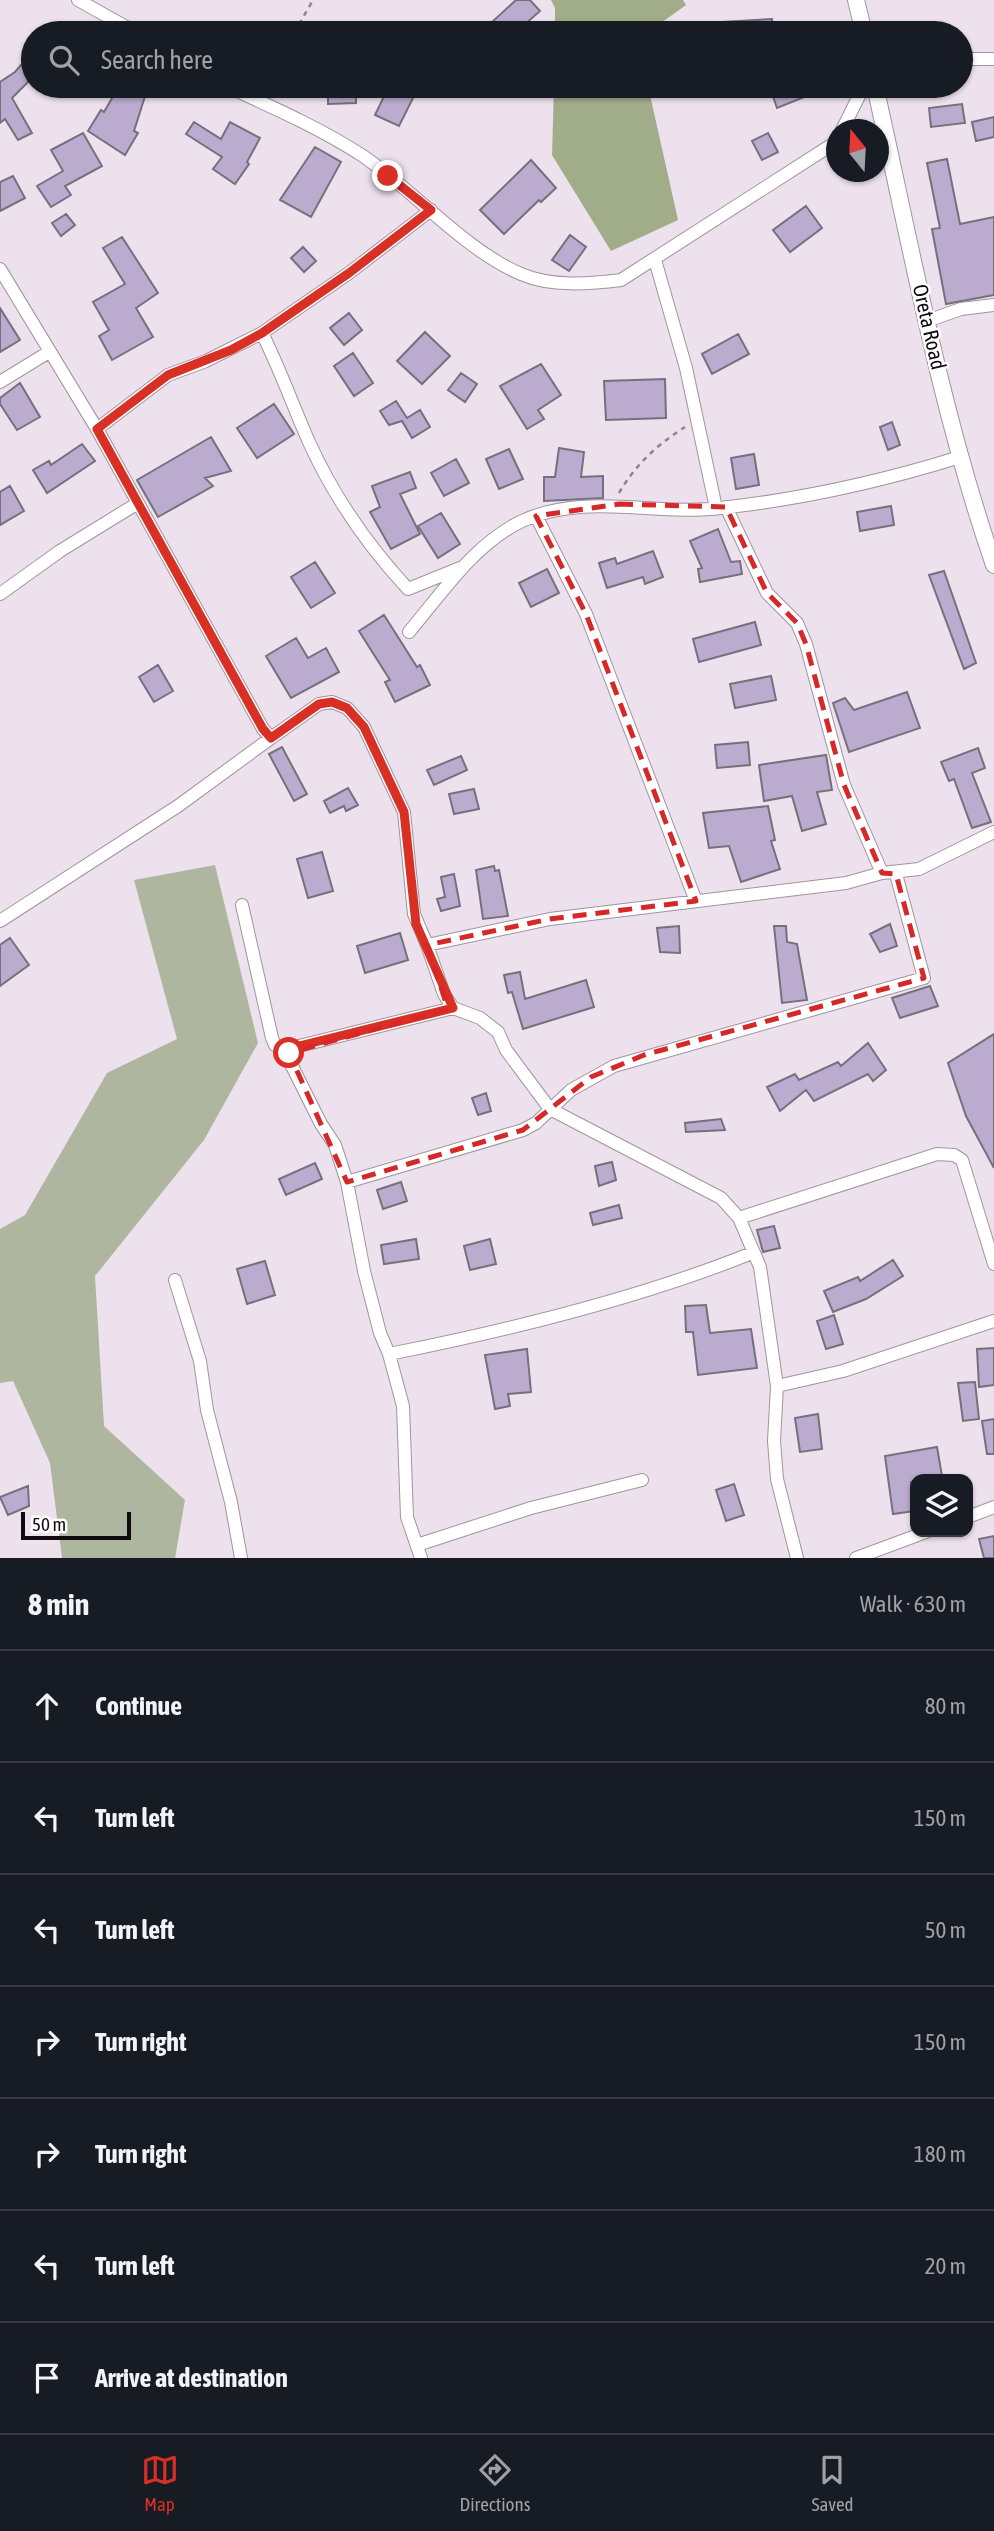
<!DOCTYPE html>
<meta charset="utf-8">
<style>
body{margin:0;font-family:"Asap Condensed",sans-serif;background:#242831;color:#f1f3f6}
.controls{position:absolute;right:21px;bottom:21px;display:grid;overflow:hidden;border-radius:14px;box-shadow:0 2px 5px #0004}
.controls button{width:63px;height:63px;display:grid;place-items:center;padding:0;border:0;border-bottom:2px solid #363941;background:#171b24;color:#f1f3f6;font:35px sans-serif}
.compass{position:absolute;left:826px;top:119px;width:63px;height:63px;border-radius:50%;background:#171b24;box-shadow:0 2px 5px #0004;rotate:342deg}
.scale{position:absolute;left:21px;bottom:18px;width:110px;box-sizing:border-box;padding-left:7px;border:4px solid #0f0b0f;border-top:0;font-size:19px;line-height:24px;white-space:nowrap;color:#0f0b0f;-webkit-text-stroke:5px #fff;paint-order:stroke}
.stop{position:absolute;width:21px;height:21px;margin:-16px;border:5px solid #d93025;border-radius:50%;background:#fff}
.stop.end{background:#d93025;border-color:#fff;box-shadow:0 2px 7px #0008}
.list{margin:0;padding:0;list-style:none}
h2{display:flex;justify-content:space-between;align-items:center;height:91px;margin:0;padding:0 28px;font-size:30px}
h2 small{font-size:23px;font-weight:400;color:#9ea1a6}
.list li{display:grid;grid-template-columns:46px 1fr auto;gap:21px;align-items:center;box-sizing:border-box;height:112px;padding:0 28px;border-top:2px solid #363941}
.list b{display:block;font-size:26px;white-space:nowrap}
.list em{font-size:23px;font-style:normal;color:#9ea1a6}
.icon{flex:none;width:38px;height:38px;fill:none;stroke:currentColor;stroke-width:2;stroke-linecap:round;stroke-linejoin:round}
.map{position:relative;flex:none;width:994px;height:1558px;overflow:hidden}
.search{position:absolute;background:#171b24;box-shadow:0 2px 5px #0004;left:21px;right:21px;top:21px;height:77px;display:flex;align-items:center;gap:18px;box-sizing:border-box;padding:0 24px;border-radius:38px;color:#9ea1a6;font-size:26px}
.sheet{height:875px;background:#171b24}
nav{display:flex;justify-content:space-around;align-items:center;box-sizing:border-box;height:98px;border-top:2px solid #363941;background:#171b24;font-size:19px;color:#9ea1a6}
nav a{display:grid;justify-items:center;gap:4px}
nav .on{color:#d93025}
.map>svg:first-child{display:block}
.green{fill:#afb6a0}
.forest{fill:#a1ac88}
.building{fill:#bbaccf;stroke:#75707d;stroke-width:2}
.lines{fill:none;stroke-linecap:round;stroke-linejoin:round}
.minor-casing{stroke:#a0949f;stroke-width:14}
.tertiary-casing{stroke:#a0949f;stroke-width:18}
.path{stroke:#8d848d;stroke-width:2.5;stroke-dasharray:5 5;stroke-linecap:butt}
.minor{stroke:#fff;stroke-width:12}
.tertiary{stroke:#fff;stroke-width:16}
.route{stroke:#d93025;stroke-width:9}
.marked{fill:none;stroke:#d62828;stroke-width:5;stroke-dasharray:14 9;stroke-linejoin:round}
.labels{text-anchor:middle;stroke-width:5;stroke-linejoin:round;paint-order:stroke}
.street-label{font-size:21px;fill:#0f0b0f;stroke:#fff}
</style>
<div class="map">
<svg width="994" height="1558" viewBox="0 0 994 1558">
<rect width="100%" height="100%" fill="#ede1ed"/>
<!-- green -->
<path class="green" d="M215,865L258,1043L204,1140L95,1276L104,1426L185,1500L175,1558H62L50,1463L13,1381L0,1383V1229L25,1215L107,1073L177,1039L134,880Z"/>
<!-- forest -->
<path class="forest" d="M551,0H683L686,5L647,33H555V8Z
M554,86H648L678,220L611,251L552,155Z"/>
<!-- building -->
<path class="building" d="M516,0H530L540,11L515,33H480Z
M772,19L773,33H690L689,24Z
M33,51V77L12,98L32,133L18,140L5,119L0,123V82L15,72Z
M119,86L147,90L134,131L138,133L125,155L88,131L101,110L104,112Z
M328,86H356V103L328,104Z
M389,86H419L399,126L375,115Z
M786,86H804L807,96L777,108L771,91Z
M962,104L965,123L931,127L929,108Z
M994,117V137L976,141L972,122Z
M194,122L221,139L230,122L260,138L247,162L249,164L235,184L213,169L222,157L186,134Z
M83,133L102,166L65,186L71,195L51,207L37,186L63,171L51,150Z
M768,133L778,152L762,160L752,141Z
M315,147L341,162L311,217L280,200Z
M947,159L960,224L994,217V295L946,304L932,229L940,228L927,163Z
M531,160L556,188L541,202L539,200L504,234L480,210Z
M13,176L25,198L0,211V182Z
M806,206L822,228L790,252L773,230Z
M66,214L75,225L61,236L52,223Z
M570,235L586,247L569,271L552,260Z
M122,237L158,293L136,308L153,337L112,360L99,336L109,330L93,302L125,284L103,248Z
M303,247L316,261L304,272L291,258Z
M0,308L20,340L0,352Z
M349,313L362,330L344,345L330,328Z
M425,332L450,356L422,384L397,361Z
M738,334L749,354L712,374L702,354Z
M353,353L373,383L354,396L334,366Z
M541,364L561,395L538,410L544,419L527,429L500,386Z
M461,373L477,384L465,402L448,390Z
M665,379L666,418L606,420L604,381Z
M20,383L40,417L17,430L0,404V398Z
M396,401L407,418L420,410L430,427L412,438L402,421L389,425L380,411Z
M274,404L294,434L257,458L237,428Z
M892,422L900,445L888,450L880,427Z
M211,437L231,471L205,478L213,486L158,517L137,480Z
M82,444L95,461L47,493L33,470L49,461L51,465Z
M559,448L584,452L581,477L603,476V498L544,501V477H555Z
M509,449L523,479L499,489L486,459Z
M754,454L759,485L736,489L731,458Z
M456,459L469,483L444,496L431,473Z
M410,472L416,488L400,494L420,534L391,549L370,512L380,507L372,486Z
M10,486L24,511L0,525V492Z
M891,506L894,525L860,531L857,512Z
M441,513L460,544L438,558L418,526Z
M718,529L731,562L740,561L742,574L700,582L698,569L702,568L690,541Z
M653,551L663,577L645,584L643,577L607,588L599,563L615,558L617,564Z
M315,562L335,593L311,608L291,577Z
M547,569L559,593L531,607L519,583Z
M944,571L976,663L964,669L929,575Z
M384,615L417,667L420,665L430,685L395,702L385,682L390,680L359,631Z
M755,622L761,645L699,662L693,639Z
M296,638L308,658L326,648L339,672L291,698L266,656Z
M158,665L173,691L154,702L139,677Z
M771,676L776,700L735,708L730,684Z
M907,692L920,728L849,752L833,703L845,698L854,710Z
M748,742L750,765L717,768L715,745Z
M282,747L307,794L294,801L269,754Z
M978,748L985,768L972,773L991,822L972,828L954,779L949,781L941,762Z
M826,755L832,790L817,792L826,824L802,831L792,796L764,801L759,765Z
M461,756L467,770L434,785L427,770Z
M348,788L358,805L346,811L344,806L330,813L324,801Z
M474,789L479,809L454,814L449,794Z
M768,806L775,840L771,841L780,869L741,882L729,846L709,848L703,813Z
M322,852L333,891L308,898L297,859Z
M494,866L495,871L499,870L508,916L483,919L476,870Z
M454,874L460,906L441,911L437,899L445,897L441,877Z
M890,924L897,946L880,952L870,934Z
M679,926L680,953L660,952L657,928Z
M774,926H786L787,942L797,944L807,1000L782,1003Z
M400,933L408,960L365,973L357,946Z
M10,938L29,965L0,986V945Z
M520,972L525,999L586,980L594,1007L523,1029L512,992L508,993L504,975Z
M930,986L938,1006L900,1018L892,998Z
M994,1034V1168L966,1116L948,1063Z
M868,1043L886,1070L873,1081L868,1074L814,1101L806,1090L780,1111L767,1087L795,1074L799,1080L838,1062L841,1066Z
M486,1093L491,1111L478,1115L472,1098Z
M721,1119L725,1130L686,1132L685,1123Z
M612,1162L616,1180L599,1186L595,1166Z
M315,1163L322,1179L286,1195L279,1179Z
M401,1182L407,1201L383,1209L377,1190Z
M619,1205L622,1218L593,1225L590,1213Z
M774,1226L780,1248L763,1252L757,1230Z
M416,1239L419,1259L384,1264L381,1245Z
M490,1239L496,1264L470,1270L464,1246Z
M893,1260L903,1276L866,1299L833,1312L824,1291L858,1277L860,1281Z
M265,1261L275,1295L247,1304L237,1269Z
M706,1305L710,1333L751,1329L757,1368L698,1375L693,1332H686L685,1306Z
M834,1315L843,1344L826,1349L817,1321Z
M994,1348V1385L979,1387L977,1349Z
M527,1349L531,1392L508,1394L510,1406L495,1409L485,1355Z
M975,1382L979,1419L963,1421L958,1383Z
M818,1414L822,1449L800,1452L795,1418Z
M994,1419V1454H987L982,1421Z
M937,1447L942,1476L911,1482L915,1511L893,1514L885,1456Z
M734,1484L744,1515L726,1521L716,1490Z
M28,1486L29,1506L8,1515L0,1497Z
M994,1536V1558H984L979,1539Z"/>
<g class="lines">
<defs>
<path id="minor" d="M78,0L137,33
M961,59H994
M226,86C272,107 320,128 363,156C414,191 466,251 521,274C551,287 590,284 621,280L836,142
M842,130L864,86
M655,260L686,368L716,508
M0,269L97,429L263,729L271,738L319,704L332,702L347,708L364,727L404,812L414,914L427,945L550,919L846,883L882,873L919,869L994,832
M927,321L961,309L994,305
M262,333C280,369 293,406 309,442C333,495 369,547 408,589L460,568
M0,382L49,352
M97,429L168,375L206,361L262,333L349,273L431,210
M726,507L767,593L797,623L806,644L844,785L882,873
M536,516L586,614L696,901
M0,594L60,551L138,503
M409,632C442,593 474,544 522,521C585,492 656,516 721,508C802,499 883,481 960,457
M242,905L272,1038L275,1045L289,1053
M0,921L178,806L271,738
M427,945L444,994L453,1008L480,1018L498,1032L506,1050L550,1109L721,1198L739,1218L760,1267L777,1386L774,1441L777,1479L797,1558
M347,1182L523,1130L536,1123L571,1090L614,1066L924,978L896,874
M739,1218L937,1154L954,1155L962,1160L994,1264
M175,1280L200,1361L207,1410L231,1502L241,1558
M389,1354C510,1330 638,1299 752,1253
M777,1386L843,1371L994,1321
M968,1517L994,1507
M417,1545L531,1508L642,1480
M421,1558L407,1517L403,1406L389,1354L380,1333L364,1271L347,1182L335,1145L321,1124L290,1062L289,1053L295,1047L453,1008
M856,1558L926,1532"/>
<path id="tertiary" d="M856,0L864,33
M875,86C911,246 940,409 994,565"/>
</defs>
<!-- minor casing -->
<use href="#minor" class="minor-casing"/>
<!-- tertiary casing -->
<use href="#tertiary" class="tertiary-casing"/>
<!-- path -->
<path class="path" d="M294,33L313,0
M280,96L282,86
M619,493C636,464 657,445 685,427"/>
<!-- minor -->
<use href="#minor" class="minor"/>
<!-- tertiary -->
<use href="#tertiary" class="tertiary"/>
</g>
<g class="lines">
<!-- route -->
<path class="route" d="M289,1053L295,1047L453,1008L416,924L404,812L364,727L347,708L332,702L319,704L271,738L263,729L97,429L168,375L231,350L262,333L349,273L431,210L388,176"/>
</g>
<!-- marked area -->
<path class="marked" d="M619,504L726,507L767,593L797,623L806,644L844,785L882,873L896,874L924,978L644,1055L591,1077L523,1130L347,1182L289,1053L448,1009L427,945L550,919L696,901L586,614L536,516Z"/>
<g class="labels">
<!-- street labels -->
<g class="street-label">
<text transform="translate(929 327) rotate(77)" y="7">Oreta Road</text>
</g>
</g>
</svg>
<div class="controls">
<button><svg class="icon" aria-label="layers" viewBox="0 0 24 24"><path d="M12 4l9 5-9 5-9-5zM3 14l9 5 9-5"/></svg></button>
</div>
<svg class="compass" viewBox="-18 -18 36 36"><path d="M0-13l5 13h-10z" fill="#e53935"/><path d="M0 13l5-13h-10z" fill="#9ea1a6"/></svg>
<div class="scale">50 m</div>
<div class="stop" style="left:289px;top:1053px"></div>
<div class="stop end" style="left:388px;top:176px"></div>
<div class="search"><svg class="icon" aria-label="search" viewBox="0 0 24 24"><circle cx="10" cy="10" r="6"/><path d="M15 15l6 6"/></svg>Search here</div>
</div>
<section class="sheet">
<h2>8 min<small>Walk · 630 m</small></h2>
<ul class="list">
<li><svg class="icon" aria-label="ahead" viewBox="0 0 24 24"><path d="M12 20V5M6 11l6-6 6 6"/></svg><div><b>Continue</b></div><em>80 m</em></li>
<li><svg class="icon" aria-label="left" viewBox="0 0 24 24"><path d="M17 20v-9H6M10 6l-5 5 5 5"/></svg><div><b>Turn left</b></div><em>150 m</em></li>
<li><svg class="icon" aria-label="left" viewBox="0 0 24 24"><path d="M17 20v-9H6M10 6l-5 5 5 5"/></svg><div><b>Turn left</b></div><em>50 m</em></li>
<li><svg class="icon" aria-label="right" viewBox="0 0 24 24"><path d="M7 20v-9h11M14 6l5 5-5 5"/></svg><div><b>Turn right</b></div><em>150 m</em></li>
<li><svg class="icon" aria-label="right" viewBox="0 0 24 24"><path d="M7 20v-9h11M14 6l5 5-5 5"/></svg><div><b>Turn right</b></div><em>180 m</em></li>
<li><svg class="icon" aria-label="left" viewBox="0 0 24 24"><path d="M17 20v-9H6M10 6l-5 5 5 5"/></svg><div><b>Turn left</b></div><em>20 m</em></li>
<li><svg class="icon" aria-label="arrive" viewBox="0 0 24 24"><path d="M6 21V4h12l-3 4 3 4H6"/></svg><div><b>Arrive at destination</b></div></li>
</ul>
</section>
<nav>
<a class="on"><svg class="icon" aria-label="map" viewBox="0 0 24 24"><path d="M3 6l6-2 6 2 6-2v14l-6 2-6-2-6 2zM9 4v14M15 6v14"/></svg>Map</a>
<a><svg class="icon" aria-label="directions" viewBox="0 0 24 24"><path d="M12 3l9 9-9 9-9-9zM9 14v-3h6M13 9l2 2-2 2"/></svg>Directions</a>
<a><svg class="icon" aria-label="saved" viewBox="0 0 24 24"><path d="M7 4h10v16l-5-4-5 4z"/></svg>Saved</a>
</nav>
